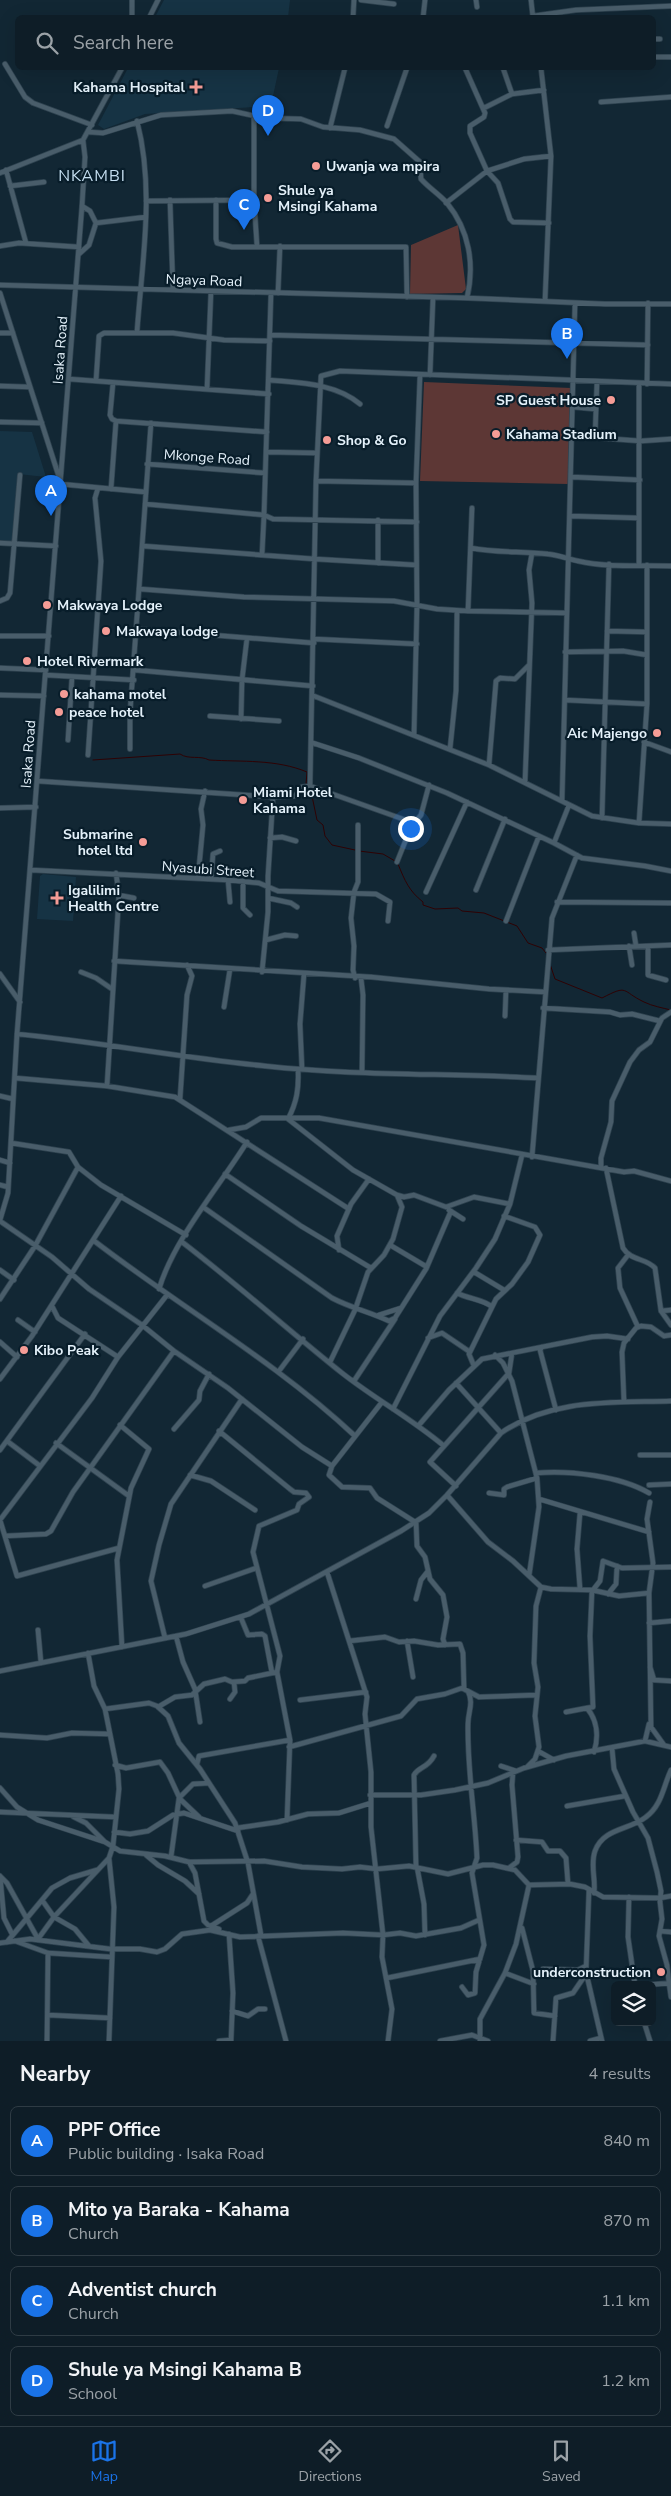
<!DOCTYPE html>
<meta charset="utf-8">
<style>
body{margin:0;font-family:"Nunito Sans",sans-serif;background:#1c2a33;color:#f1f3f6}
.controls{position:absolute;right:15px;bottom:15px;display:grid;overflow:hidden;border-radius:8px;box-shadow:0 5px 20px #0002}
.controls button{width:45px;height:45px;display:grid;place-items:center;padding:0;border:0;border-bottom:1px solid #2e3b44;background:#0e1d27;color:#f1f3f6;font:25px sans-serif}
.you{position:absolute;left:410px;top:828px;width:18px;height:18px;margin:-12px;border:4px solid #fff;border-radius:50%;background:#1a73e8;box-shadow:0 0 0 8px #1a73e833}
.badge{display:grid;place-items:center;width:32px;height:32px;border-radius:50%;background:#1a73e8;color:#fff;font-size:16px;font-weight:700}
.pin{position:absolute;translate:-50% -41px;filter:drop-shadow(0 1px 2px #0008)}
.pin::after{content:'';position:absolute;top:26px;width:18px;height:15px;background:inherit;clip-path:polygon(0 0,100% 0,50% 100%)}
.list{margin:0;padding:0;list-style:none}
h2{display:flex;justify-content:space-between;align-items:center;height:65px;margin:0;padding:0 20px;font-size:21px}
h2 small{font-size:16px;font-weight:400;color:#9ba2a7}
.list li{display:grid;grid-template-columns:32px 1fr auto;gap:15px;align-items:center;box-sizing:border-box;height:70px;margin:0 10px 10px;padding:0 10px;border:1px solid #2e3b44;border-radius:8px}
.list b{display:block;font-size:19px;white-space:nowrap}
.list p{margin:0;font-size:16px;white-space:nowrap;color:#9ba2a7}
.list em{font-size:16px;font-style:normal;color:#9ba2a7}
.icon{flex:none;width:28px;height:28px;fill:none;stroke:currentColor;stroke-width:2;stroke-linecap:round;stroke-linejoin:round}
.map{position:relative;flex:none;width:671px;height:2041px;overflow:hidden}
.search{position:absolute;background:#0e1d27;box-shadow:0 5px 20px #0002;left:15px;right:15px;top:15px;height:55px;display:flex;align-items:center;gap:12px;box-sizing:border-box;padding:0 18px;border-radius:8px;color:#9ba2a7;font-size:19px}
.sheet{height:385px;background:#0e1d27}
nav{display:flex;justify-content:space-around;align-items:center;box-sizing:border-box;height:70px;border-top:1px solid #2e3b44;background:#0e1d27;font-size:14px;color:#9ba2a7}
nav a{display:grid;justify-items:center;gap:2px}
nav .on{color:#1a73e8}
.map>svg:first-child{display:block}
.built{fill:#163344}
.green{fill:#5d3735}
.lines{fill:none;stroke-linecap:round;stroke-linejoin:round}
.stream{stroke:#2e0204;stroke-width:1}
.minor-casing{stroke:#2f4350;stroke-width:6}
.minor{stroke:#495d6a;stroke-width:4.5}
.poi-dot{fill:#f59c96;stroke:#081d2a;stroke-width:2}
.labels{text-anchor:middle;stroke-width:4.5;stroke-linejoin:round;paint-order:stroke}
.poi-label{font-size:14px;font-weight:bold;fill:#e4f1fa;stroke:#081d2a;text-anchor:start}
.street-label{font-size:14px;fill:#e4f1fa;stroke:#081d2a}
.quarter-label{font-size:16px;letter-spacing:1px;fill:#c6dff1;stroke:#081d2a}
</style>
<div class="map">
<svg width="671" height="2041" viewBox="0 0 671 2041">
<rect width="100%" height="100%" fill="#122734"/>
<!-- built -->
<path class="built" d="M164,0H290L288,17H155Z
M128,68H279L270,110L254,107L145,114L104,129L98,125Z
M0,431L32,432L46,477L18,474L13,543L0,542Z
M43,874L76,877L73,921L37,919L40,876Z"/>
<!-- green -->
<path class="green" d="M458,225L466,289L462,293L410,294L411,245Z
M424,382L571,388L568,484L420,481Z"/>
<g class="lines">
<!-- stream -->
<path class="stream" d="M93,760L180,754C189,760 200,755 209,760C242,762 276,759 307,772L306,784
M308,788L312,796L317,820L323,825L325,836L332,845L355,850
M359,851L383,854L395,861
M398,864C405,881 409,891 423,902V905L435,909L458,908L462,911L484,913L517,926L528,943L542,948L546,953
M550,964L555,979L602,998C629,984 621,991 644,1002C652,1006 663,1008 671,1010"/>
<defs>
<path id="minor" d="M132,0V18
M361,0L394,4
M476,0L477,7
M531,0L533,18
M533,16L576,10L671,6
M149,18L158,0
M353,18L354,0
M423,18L425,0
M654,39H660
M654,57H671
M5,64L25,97L33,103L92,125
M465,68L485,113L484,117L470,126V133L487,171L498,183L510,219L513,222L549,223
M541,68L551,156L545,301
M512,94L544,90
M601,102L671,97
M484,108L512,94L503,68
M254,116V200L257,246
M387,126L407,68
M330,128L345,68
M89,132L103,133L161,115L232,111L264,118L301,119L323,127L360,130L394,139L420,162L421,179C429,188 439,194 447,203C469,230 475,264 467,298
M6,170L26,243
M0,173L83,140L122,68
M10,186L44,182
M170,200L173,290
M216,200V239L217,243L232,247H406L407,297
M146,201L254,200
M446,203L487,171L524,159L551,156
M82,206L90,211L96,223L146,217
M0,246L19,243L79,247
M79,254L89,245L96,223
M0,285L467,298L605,304H671
M0,293L59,477
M271,293L264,515L273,519L417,522
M278,293L280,246
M137,332C142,262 155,190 137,121
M0,333H13
M270,335L648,345
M430,375L433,298
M69,379L269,394
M269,380C300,383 335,383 360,404
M96,381L99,336L104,333H173L224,340L270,341
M113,383L110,415L112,419L116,421L267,432
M647,384L648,303
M0,386L30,387
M207,389L211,291
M573,407L595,409
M0,422L42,423
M572,436L641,441L671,439
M595,438L597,382
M266,452L317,453
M147,464L265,473
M572,477L640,480
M316,481L416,483
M60,484L145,492
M111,489L116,421
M145,504L264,515L262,555
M570,516L639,518
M378,520V563
M0,543L56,546
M143,546L315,559L416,565
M471,548C497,553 522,551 548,554C559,555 567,559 578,561C608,568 641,565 671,566
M639,565V384
M140,589L244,597L394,601L437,609L468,611L567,613
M0,601L7,598L10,593L20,475
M468,611L472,508
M137,629L314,643
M607,631L647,632
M0,636H49
M314,639L417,644
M565,652L623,651L647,655
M0,668L46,670
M135,670L313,686
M46,675L134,680
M0,695L44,696
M314,696L489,765L592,816L639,823L671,824
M565,700L647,704
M210,716L279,721
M241,719L242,680L247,638
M414,734L417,605L416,483L420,375
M68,740L72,677
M644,742L671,752
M313,743L359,758L447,793L554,843L582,858L645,866L671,871
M130,749V713L151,423
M450,749L456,691L457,611
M88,755L101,561L95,498L98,488
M489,765L496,681L500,678L515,679L529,665
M37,781L273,797L295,796L302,787L310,786L316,481L321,376L340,371L671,384
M525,782L532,603L529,570L532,553
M310,786L414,823
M562,801L575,303
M0,808L36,807
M602,818L609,564
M639,823L647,704V565
M270,838L282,837L296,841
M554,843L569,805
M397,862L411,827L421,815L429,785
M31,870L228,880L259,883L278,891L376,894L390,902L388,921
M198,878L203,825L201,809L205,791
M211,879L213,854L220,851
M228,880L230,902
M243,881V908L250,915
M476,890L505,819
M426,892L467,802
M118,895L134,898
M268,898L291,903L297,907
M557,902L671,903
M506,921L539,836
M634,933L636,946
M266,940L285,935L296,936
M629,946L632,965
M648,946V975L666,980
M548,950L671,945
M114,961L371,977L489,989L545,992
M81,972L96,978L112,989
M262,972L268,912V876L273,797
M0,974L20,1002
M355,978L353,970L354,946L351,918L354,892L358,882V825
M361,978L363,995L362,1072
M224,1007L230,969
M543,1008L610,1012L620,1015L632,1014L660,1021
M505,1016L506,990
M17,1034C100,1042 182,1058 265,1066C356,1076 447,1073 538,1078
M298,1069C299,1088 297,1102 288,1119L353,1170L397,1195L404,1197L414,1195L446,1207L474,1197L510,1204
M302,1069L300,1024L304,974
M15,1078L107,1086L175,1097L349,1209
M107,1086L119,895L116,873
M0,1096L13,1099
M180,1099L187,995L192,976L187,965
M229,1130L246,1127L261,1118H319L624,1172L634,1171L671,1181
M11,1143L69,1152L78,1167L101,1185L186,1235
M532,1157L552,918L577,855
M0,1160L10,1163
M601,1167V1158L611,1122L612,1101L630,1062L639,1050L650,1042L662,1018L671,1012
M606,1168L623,1248C631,1261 646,1258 655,1268L661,1311L671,1325
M225,1174L301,1226L371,1268
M0,1185L8,1187
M203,1207L332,1298C351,1308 370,1312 389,1321L395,1318L426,1269L451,1211
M449,1210L463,1219
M0,1220L8,1193L17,1034L82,206L85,157L83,140
M0,1221L52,1257L89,1289L142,1325L174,1351L228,1388L302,1447L332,1466
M93,1240C180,1307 275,1361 355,1436
M182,1242C237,1284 288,1330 342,1373C375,1399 412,1419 444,1446
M390,1245L427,1267
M339,1250L337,1236L351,1204L369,1179
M628,1255L618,1268L620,1288L638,1327
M0,1270L14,1280
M474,1272L504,1290
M159,1289C174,1239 219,1187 247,1142
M457,1293C468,1299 483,1299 492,1307
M0,1299L35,1246L78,1167
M52,1306L58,1318L118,1357
M661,1311L671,1310
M379,1315L401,1308
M18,1320L35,1332
M428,1338L442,1333L470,1352
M0,1342L17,1357
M542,1347L540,1350L556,1410
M495,1355L503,1363L512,1381L537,1478L539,1507L529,1576
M330,1362L355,1310L368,1272L384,1255L393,1239L402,1207L397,1195
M474,1366L469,1354L496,1299L512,1284L528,1262L540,1235L535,1227L504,1216
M279,1371L303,1339
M0,1379L32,1336L121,1196
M354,1381L395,1319
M456,1383L501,1433
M382,1402L332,1466L329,1475L342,1487L370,1488L377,1498L415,1522
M624,1402L622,1352L624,1343L636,1328L641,1326L651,1327L664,1336L671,1335
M393,1409L440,1316L476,1268L495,1239L510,1204L522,1155
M120,1425L149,1449L131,1488L117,1560L122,1647
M419,1425L449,1390L482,1359L592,1337L607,1336L628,1339
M174,1429L199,1400L200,1391L209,1374
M219,1431L290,1489L294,1492L306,1493L309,1497L299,1504L297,1510L259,1526L253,1552L280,1656L277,1672L290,1740L287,1820
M7,1441L40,1466
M56,1443L129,1496
M0,1450L85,1334
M640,1455H671
M536,1473C569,1470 620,1476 649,1493
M190,1475L211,1481L255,1510
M649,1485L671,1484
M456,1486L430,1462L509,1373L512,1353
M489,1493L504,1495V1489L507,1487L537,1478
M447,1495L488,1542L513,1561L541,1587L551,1589L592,1590L619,1596L649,1593
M539,1499L649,1532
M650,1502L647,1519L653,1563L649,1593L651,1727L664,1745
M0,1520L92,1398L118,1357L167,1295
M0,1520L17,1576L119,1548
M416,1521L417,1546L425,1557L430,1579L443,1595L447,1617L443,1639L445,1645
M5,1536L46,1534L51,1531L73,1492L174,1351
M327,1572L367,1697L365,1714L371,1772V1827L383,1935L382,1957L392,2009L388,2041
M205,1586L256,1568
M580,1589L577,1549L580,1513
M592,1590L590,1636L593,1707L587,1708C597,1720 599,1736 594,1752
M593,1590L600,1581L603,1561L622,1568L671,1567
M608,1594L616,1584L617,1566
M416,1599L421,1580L428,1571
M241,1618L248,1635L262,1634L265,1636L272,1673
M649,1623L671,1621
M38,1630L41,1663
M176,1636L183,1662L195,1689L200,1722
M165,1638L151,1581L159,1545L171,1504L242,1399
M349,1641L385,1637L399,1642L414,1641L438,1645L460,1644L463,1653L464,1688
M407,1641L413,1677
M88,1653L94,1686L105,1709L118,1774L119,1789L113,1846L109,1858L114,1907L109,2041
M650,1667L654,1680L671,1681
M0,1671L186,1634L249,1614L401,1531L429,1513L447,1495L501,1433C551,1398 613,1403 671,1401
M230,1699L235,1692L234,1682
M300,1700L366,1692
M158,1707L175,1697L192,1695L204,1684L225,1679L232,1682L245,1681L248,1678L277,1672
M105,1709L149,1703L157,1706L168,1716L179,1743L200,1769L235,1823L248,1863L261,1935
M566,1712L587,1708
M0,1735L47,1738L72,1733L109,1734
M645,1741L649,1724
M289,1747L401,1716L417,1699L445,1694L462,1688L479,1697L536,1695
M612,1748L614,1769L633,1812L648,1838L657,1872L661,1891L660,1902L662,1919L659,1936L667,1965L669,1983
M538,1751L554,1760
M197,1764L199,1756L290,1740
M115,1765L126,1768L160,1762L168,1773L180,1799L199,1817
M501,1766L516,1771
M527,1767L535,1759L539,1747L535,1716L538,1687L534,1663L536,1606L541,1587
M0,1788L17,1807L38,1820L105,1842L120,1851L165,1856L189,1862L264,1861L302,1867L342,1869L360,1867L377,1869L409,1866L448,1874L483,1865H493L515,1870L529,1885L570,1884L585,1887L603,1897L660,1898L671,1896
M370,1795H421L455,1790L488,1783L524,1768L566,1756L645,1741L671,1747
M567,1806L625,1796
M0,1812L115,1817
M72,1816L86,1823L104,1841
M237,1828L278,1822L308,1814L339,1813L371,1803
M114,1832L130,1834L148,1831L173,1815L184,1813L238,1831
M516,1840L542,1842L548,1851H560L566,1858L568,1884
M146,1855L158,1865L185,1881L199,1894
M171,1857L179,1798L193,1784L209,1783
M189,1862L195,1873L204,1921L208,1925L219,1929
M416,1866L414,1775C419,1766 427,1769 434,1756
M417,1867L424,1904L425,1935
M509,1868L517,1862L518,1857L512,1785L513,1772
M0,1876L7,1883L38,1939L54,1917L109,1858
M0,1876L4,1918L12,1934
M589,1890L586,1972L602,2041
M594,1893C596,1879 590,1865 595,1851C603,1828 630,1830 646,1817C662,1805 663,1787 671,1770
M629,1897L628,1937L635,1985
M42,1900L54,1917L75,1929L89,1946
M211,1926L247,1903L253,1894
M522,1928L533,1971L534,2013L555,2016
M660,1931L671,1932
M229,1934L233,1993L231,2041
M258,1936L286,2041
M15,1941L48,1953L111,1957
M7,1942L52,1888L70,1878L97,1870
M0,1943L30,1939L110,1949H140L157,1952L165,1949L182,1934L210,1930L240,1937L343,1933L383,1935L400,1933L416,1936L461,1928L479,1920
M543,1969L578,1970L586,1966
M505,1973L534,1984
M387,1978L480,1959
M669,1983L671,1997
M645,1985L671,1983
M462,1987L468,1995L475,1993L476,1972L484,1945L472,1873L477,1858C475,1813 467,1769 468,1724C468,1711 474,1704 468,1691
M232,2011L248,2016L258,2009H265
M48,2015L110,2018
M644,2022L650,2041
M47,2041L48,1953
M219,2041L231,2040
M440,2041L472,2035L488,2041
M480,2041V2019L505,1973L516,1944L529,1885
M553,2041L556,1998L573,1993L586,1974
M590,2041L601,2038"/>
</defs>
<!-- minor casing -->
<use href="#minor" class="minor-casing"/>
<!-- minor -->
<use href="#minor" class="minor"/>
</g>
<!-- markers -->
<g class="poi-dot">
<path d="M193.5 79.5h5v5h5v5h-5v5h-5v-5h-5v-5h5z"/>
<circle cx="316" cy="166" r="5"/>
<circle cx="268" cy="198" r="5"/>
<circle cx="611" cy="400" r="5"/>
<circle cx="496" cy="434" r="5"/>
<circle cx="327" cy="440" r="5"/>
<circle cx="47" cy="605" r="5"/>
<circle cx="106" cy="631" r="5"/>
<circle cx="27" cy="661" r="5"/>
<circle cx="64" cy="694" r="5"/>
<circle cx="59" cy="712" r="5"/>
<circle cx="657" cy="733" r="5"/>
<circle cx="243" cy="800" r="5"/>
<circle cx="143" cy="842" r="5"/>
<path d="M54.5 890.5h5v5h5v5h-5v5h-5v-5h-5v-5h5z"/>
<circle cx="24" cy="1350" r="5"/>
<circle cx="661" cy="1972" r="5"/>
</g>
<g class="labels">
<!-- poi labels -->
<g class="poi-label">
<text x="185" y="92" text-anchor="end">Kahama Hospital</text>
<text x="326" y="171">Uwanja wa mpira</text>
<text x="278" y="195">Shule ya<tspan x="278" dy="16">Msingi Kahama</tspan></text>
<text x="601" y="405" text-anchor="end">SP Guest House</text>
<text x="506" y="439">Kahama Stadium</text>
<text x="337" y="445">Shop &amp; Go</text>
<text x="57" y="610">Makwaya Lodge</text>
<text x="116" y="636">Makwaya lodge</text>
<text x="37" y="666">Hotel Rivermark</text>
<text x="74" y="699">kahama motel</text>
<text x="69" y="717">peace hotel</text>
<text x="647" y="738" text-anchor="end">Aic Majengo</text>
<text x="253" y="797">Miami Hotel<tspan x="253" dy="16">Kahama</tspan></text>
<text x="133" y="839" text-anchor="end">Submarine<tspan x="133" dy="16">hotel ltd</tspan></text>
<text x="68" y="895">Igalilimi<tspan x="68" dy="16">Health Centre</tspan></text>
<text x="34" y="1355">Kibo Peak</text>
<text x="651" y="1977" text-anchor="end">underconstruction</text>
</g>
<!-- street labels -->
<g class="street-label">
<text transform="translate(204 280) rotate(2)" y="5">Ngaya Road</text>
<text transform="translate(60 350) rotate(-86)" y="5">Isaka Road</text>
<text transform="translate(207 457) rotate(4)" y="5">Mkonge Road</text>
<text transform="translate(28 754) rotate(-86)" y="5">Isaka Road</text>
<text transform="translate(208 869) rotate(4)" y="5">Nyasubi Street</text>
</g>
<!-- quarter labels -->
<g class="quarter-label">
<text x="92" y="181">NKAMBI</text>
</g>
</g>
</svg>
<div class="controls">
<button><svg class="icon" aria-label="layers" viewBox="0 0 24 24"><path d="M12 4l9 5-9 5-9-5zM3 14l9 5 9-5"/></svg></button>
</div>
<div class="you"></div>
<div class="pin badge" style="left:51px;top:516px">A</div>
<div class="pin badge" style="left:567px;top:359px">B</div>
<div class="pin badge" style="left:244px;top:230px">C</div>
<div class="pin badge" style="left:268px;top:136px">D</div>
<div class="search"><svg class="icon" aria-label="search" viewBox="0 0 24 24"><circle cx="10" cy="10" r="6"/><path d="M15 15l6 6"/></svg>Search here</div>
</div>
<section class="sheet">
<h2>Nearby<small>4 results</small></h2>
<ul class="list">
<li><span class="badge">A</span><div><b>PPF Office</b><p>Public building · Isaka Road</p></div><em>840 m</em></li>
<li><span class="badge">B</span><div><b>Mito ya Baraka - Kahama</b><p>Church</p></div><em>870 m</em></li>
<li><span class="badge">C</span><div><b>Adventist church</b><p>Church</p></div><em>1.1 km</em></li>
<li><span class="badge">D</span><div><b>Shule ya Msingi Kahama B</b><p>School</p></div><em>1.2 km</em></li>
</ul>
</section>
<nav>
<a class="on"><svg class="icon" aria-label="map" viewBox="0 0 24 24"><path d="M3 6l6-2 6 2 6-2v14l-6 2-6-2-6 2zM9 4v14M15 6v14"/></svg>Map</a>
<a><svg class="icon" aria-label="directions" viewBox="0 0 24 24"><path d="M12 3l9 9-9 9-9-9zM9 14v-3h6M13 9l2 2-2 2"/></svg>Directions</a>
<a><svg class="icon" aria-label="saved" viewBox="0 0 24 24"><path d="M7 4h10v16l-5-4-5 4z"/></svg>Saved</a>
</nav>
